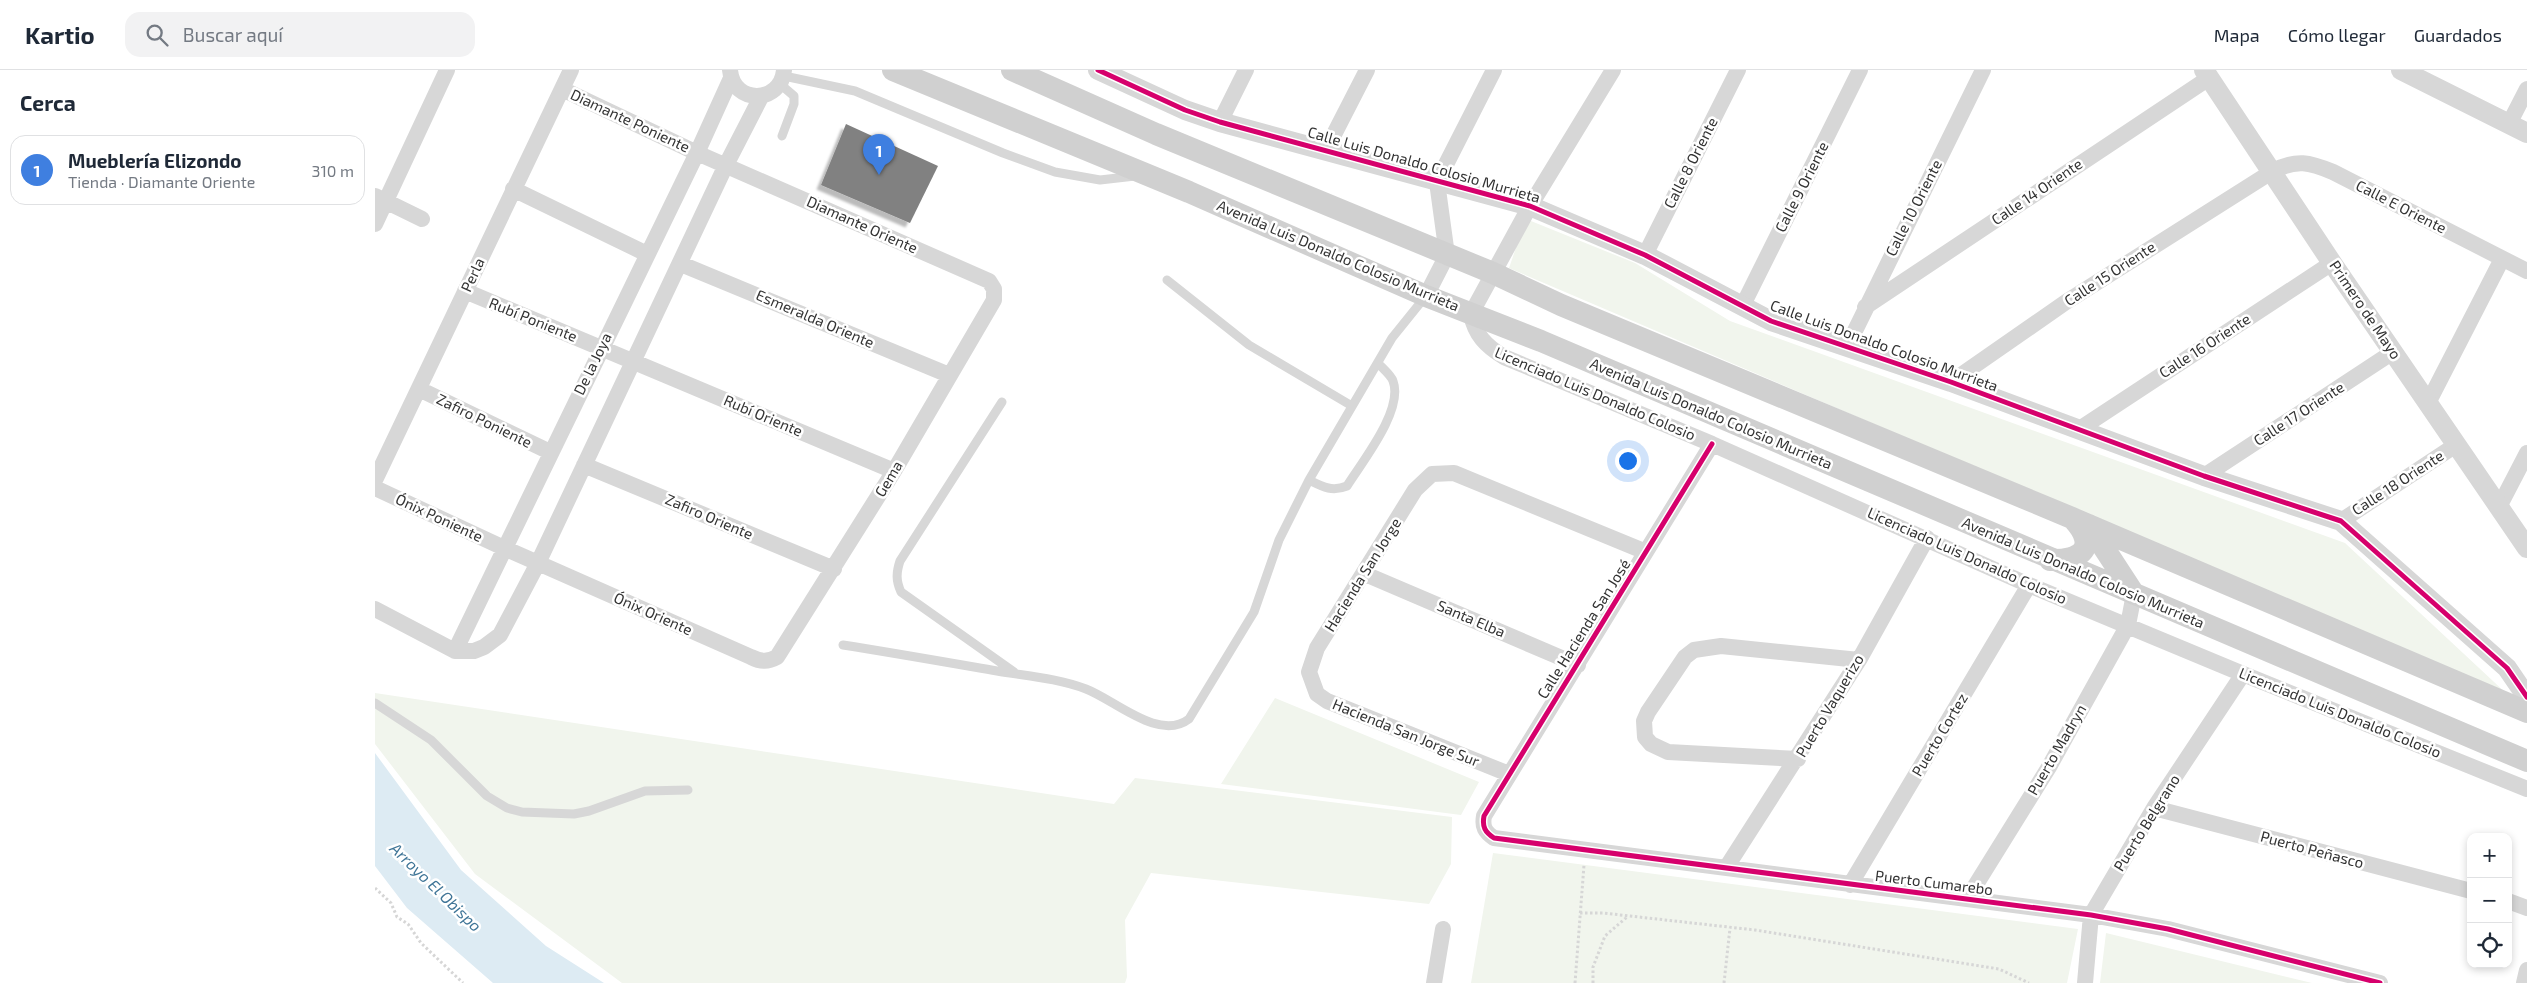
<!DOCTYPE html>
<html lang="es">
<meta charset="utf-8">
<style>
body{margin:0;font-family:"Exo 2",sans-serif;background:#f2f2f3;color:#1f2937}
.controls{position:absolute;right:15px;bottom:15px;display:grid;overflow:hidden;border-radius:10px;box-shadow:0 2px 8px #0003}
.controls button{width:45px;height:45px;display:grid;place-items:center;padding:0;border:0;border-bottom:1px solid #e0e1e3;background:#fff;color:#1f2937;font:25px sans-serif}
.you{position:absolute;left:1252px;top:390px;width:18px;height:18px;margin:-12px;border:4px solid #fff;border-radius:50%;background:#1a73e8;box-shadow:0 0 0 8px #1a73e833}
.badge{display:grid;place-items:center;width:32px;height:32px;border-radius:50%;background:#b45309;color:#fff;font-size:16px;font-weight:700}
.pin{position:absolute;translate:-50% -41px;filter:drop-shadow(0 1px 2px #0008)}
.pin::after{content:'';position:absolute;top:26px;width:18px;height:15px;background:inherit;clip-path:polygon(0 0,100% 0,50% 100%)}
.list{margin:0;padding:0;list-style:none}
h2{display:flex;justify-content:space-between;align-items:center;height:65px;margin:0;padding:0 20px;font-size:21px}
h2 small{font-size:16px;font-weight:400;color:#747a83}
.list li{display:grid;grid-template-columns:32px 1fr auto;gap:15px;align-items:center;box-sizing:border-box;height:70px;margin:0 10px 10px;padding:0 10px;border:1px solid #e0e1e3;border-radius:15px}
.list b{display:block;font-size:19px;white-space:nowrap}
.list p{margin:0;font-size:16px;white-space:nowrap;color:#747a83}
.list em{font-size:16px;font-style:normal;color:#747a83}
.icon{flex:none;width:28px;height:28px;fill:none;stroke:currentColor;stroke-width:2;stroke-linecap:round;stroke-linejoin:round}
.map{position:relative;flex:none;width:2152px;height:913px;overflow:hidden}
header{display:flex;align-items:center;gap:30px;box-sizing:border-box;height:70px;padding:0 25px;background:#fff;border-bottom:1px solid #e0e1e3}
header strong{font-size:24px}
nav{display:flex;gap:28px;margin-inline-start:auto;font-size:18px}
.search{width:350px;height:45px;background:#f2f2f3;display:flex;align-items:center;gap:12px;box-sizing:border-box;padding:0 18px;border-radius:15px;color:#747a83;font-size:19px}
main{display:flex}
aside{flex:1;background:#fff}
.map>svg:first-child{display:block}
.green{fill:#f1f5ed}
.water{fill:#ddebf3}
.building{fill:#818181;filter:url(#shadow)}
.lines{fill:none;stroke-linecap:round;stroke-linejoin:round}
.path{stroke:#d6d6d6;stroke-width:3;stroke-dasharray:2.5 2.5;stroke-linecap:butt}
.service{stroke:#d7d7d7;stroke-width:9}
.minor{stroke:#d7d7d7;stroke-width:16}
.tertiary{stroke:#d7d7d7;stroke-width:20}
.secondary{stroke:#d0d0d0;stroke-width:22}
.cycleway-casing{stroke:#fff;stroke-width:8}
.cycleway{stroke:#d6006c;stroke-width:5}
.labels{text-anchor:middle;stroke-width:5;stroke-linejoin:round;paint-order:stroke}
.street-label{font-size:15px;fill:#333;stroke:#fff}
.water-label{font-size:16px;font-style:italic;fill:#3f7597;stroke:#fff}
</style>
<header>
<strong>Kartio</strong>
<div class="search"><svg class="icon" aria-label="search" viewBox="0 0 24 24"><circle cx="10" cy="10" r="6"/><path d="M15 15l6 6"/></svg>Buscar aquí</div>
<nav><a>Mapa</a><a>Cómo llegar</a><a>Guardados</a></nav>
</header>
<main>
<aside>
<h2>Cerca<small></small></h2>
<ul class="list">
<li><span class="badge" style="background:#3f7fe0">1</span><div><b>Mueblería Elizondo</b><p>Tienda · Diamante Oriente</p></div><em>310 m</em></li>
</ul>
</aside>
<div class="map">
<svg width="2152" height="913" viewBox="0 0 2152 913">
<defs>
<filter id="shadow"><feDropShadow dx="-4.5" dy="4.5" stdDeviation="1" flood-color="#0004"/></filter>
</defs>
<rect width="100%" height="100%" fill="#fff"/>
<!-- green -->
<path class="green" d="M1151,149L1260,193L1355,251L1970,473L2133,625L1134,198Z
M0,623L739,734L760,708L1077,747L1076,794L1054,834L776,803L750,850L752,907L750,913H247L100,804L0,674Z
M900,628L1104,712L1086,745L846,714Z
M1118,783L1703,859L1692,913H1096Z
M1731,863L1937,913H1725Z"/>
<!-- water -->
<path class="water" d="M0,683L86,800L171,876L229,913H118L32,838L0,796Z"/>
<!-- building -->
<path class="building" d="M471,54L563,96L535,153L446,115Z"/>
<g class="lines">
<!-- path -->
<path class="path" d="M0,818L16,833L22,847L33,854L46,873L88,913
M1205,843H1228L1380,860L1624,899L1654,913
M1200,913L1209,795
M1218,913V897L1230,866L1252,847
M1349,913L1355,858"/>
<!-- service -->
<path class="service" d="M409,6L480,21L628,83L680,102L725,110L760,106
M405,14L419,26V34L407,66
M792,210L874,275L977,336
M627,332L525,491C521,503 521,511 526,522L639,602
M934,410C948,417 957,422 972,416C987,392 1029,340 1018,311C1016,305 1007,298 1003,293
M468,575C519,583 570,592 622,601C651,606 682,608 711,619C740,630 784,672 814,649L879,542L904,470L934,410L1017,268L1050,227
M0,633L56,670L112,726L132,738L147,742L199,744L214,741L270,721L313,720"/>
<!-- minor -->
<path class="minor" d="M355,0C358,35 406,34 409,0
M1238,0L1155,136L1096,244C1100,265 1111,276 1129,287L1337,374L1654,515L1868,604L2152,719
M845,52L871,0
M2134,54L2152,19
M951,80L992,0
M138,119L272,184
M0,126L47,149
M0,154L72,0
M1270,185L1363,0
M306,194L574,305
M90,221L519,401
M1051,226L1072,185L1062,112L1119,0
M1368,235L1485,0
M1490,237L1834,8
M1472,277L1608,0
M1576,312L1691,232L1898,101C1922,89 1934,92 1958,102L2152,201
M44,319L175,382
M2053,333L2127,189
M1703,360L1957,193
M1337,374L1109,746C1107,757 1110,762 1119,768L1716,845L1793,859L2005,913
M209,395L459,499
M1829,406L2018,282
M0,410L196,0
M0,418L129,478L376,587C386,592 393,592 402,587L519,401L619,230V219L614,211L322,83L187,19
M2124,437L2152,383
M1966,451L2081,375
M990,504L1203,595
M0,539L80,581H99L109,577L125,565L163,493L351,95L386,27
M80,581L322,83L356,8
M1423,689L1293,682L1276,674L1270,667L1269,651L1273,642L1310,587L1319,580L1346,576L1484,590
M1134,704L952,631L942,624L934,602L942,578L1040,420L1057,404L1079,403L1271,482
M1779,738L2096,821
M1351,798L1484,590L1552,468
M1475,815L1654,515
M1592,829L1674,697L1753,555L1759,524
M2133,831L2152,838
M1059,913L1068,859
M1710,913L1716,845L1779,738L1868,604
M2149,913L2152,900"/>
<!-- tertiary -->
<path class="tertiary" d="M723,0L810,40L845,52L1155,136L1270,185L1396,251L1576,312L1829,406L1966,451L2132,598L2152,627
M1829,0L1957,193L2152,478
M2026,0L2152,63"/>
<!-- secondary -->
<path class="secondary" d="M518,0L814,122L1051,226L1166,271L2152,691
M637,0L781,64L1118,203L1186,235L1697,448L2152,642
M1714,455L1759,524
M1675,490C1707,491 1723,477 1699,450"/>
<defs>
<path id="cycleway" d="M723,0L810,40L845,52L1155,136L1270,185L1396,251L1576,312L1829,406L1966,451L2132,598L2152,627
M1337,374L1109,746C1107,757 1110,762 1119,768L1716,845L1793,859L2005,913"/>
</defs>
<!-- cycleway casing -->
<use href="#cycleway" class="cycleway-casing"/>
<!-- cycleway -->
<use href="#cycleway" class="cycleway"/>
</g>
<g class="labels">
<!-- street labels -->
<g class="street-label">
<text transform="translate(255 51) rotate(25)" y="5">Diamante Poniente</text>
<text transform="translate(1316 93) rotate(-63)" y="5">Calle 8 Oriente</text>
<text transform="translate(1049 95) rotate(16)" y="5">Calle Luis Donaldo Colosio Murrieta</text>
<text transform="translate(1427 117) rotate(-63)" y="5">Calle 9 Oriente</text>
<text transform="translate(1662 122) rotate(-34)" y="5">Calle 14 Oriente</text>
<text transform="translate(2026 137) rotate(27)" y="5">Calle E Oriente</text>
<text transform="translate(1539 138) rotate(-63)" y="5">Calle 10 Oriente</text>
<text transform="translate(487 155) rotate(24)" y="5">Diamante Oriente</text>
<text transform="translate(963 186) rotate(23)" y="5">Avenida Luis Donaldo Colosio Murrieta</text>
<text transform="translate(1735 204) rotate(-33)" y="5">Calle 15 Oriente</text>
<text transform="translate(98 205) rotate(-65)" y="5">Perla</text>
<text transform="translate(1990 240) rotate(56)" y="5">Primero de Mayo</text>
<text transform="translate(440 249) rotate(23)" y="5">Esmeralda Oriente</text>
<text transform="translate(158 250) rotate(22)" y="5">Rubí Poniente</text>
<text transform="translate(1509 276) rotate(20)" y="5">Calle Luis Donaldo Colosio Murrieta</text>
<text transform="translate(1830 276) rotate(-33)" y="5">Calle 16 Oriente</text>
<text transform="translate(218 294) rotate(-64)" y="5">De la Joya</text>
<text transform="translate(1220 324) rotate(23)" y="5">Licenciado Luis Donaldo Colosio</text>
<text transform="translate(1336 344) rotate(23)" y="5">Avenida Luis Donaldo Colosio Murrieta</text>
<text transform="translate(1924 344) rotate(-33)" y="5">Calle 17 Oriente</text>
<text transform="translate(388 346) rotate(23)" y="5">Rubí Oriente</text>
<text transform="translate(109 351) rotate(26)" y="5">Zafiro Poniente</text>
<text transform="translate(514 409) rotate(-59)" y="5">Gema</text>
<text transform="translate(2023 413) rotate(-33)" y="5">Calle 18 Oriente</text>
<text transform="translate(334 447) rotate(23)" y="5">Zafiro Oriente</text>
<text transform="translate(64 448) rotate(25)" y="5">Ónix Poniente</text>
<text transform="translate(1592 486) rotate(24)" y="5">Licenciado Luis Donaldo Colosio</text>
<text transform="translate(1708 503) rotate(23)" y="5">Avenida Luis Donaldo Colosio Murrieta</text>
<text transform="translate(988 505) rotate(-58)" y="5">Hacienda San Jorge</text>
<text transform="translate(278 544) rotate(24)" y="5">Ónix Oriente</text>
<text transform="translate(1096 549) rotate(23)" y="5">Santa Elba</text>
<text transform="translate(1209 559) rotate(-58)" y="5">Calle Hacienda San José</text>
<text transform="translate(1455 636) rotate(-59)" y="5">Puerto Vaquerizo</text>
<text transform="translate(1965 643) rotate(22)" y="5">Licenciado Luis Donaldo Colosio</text>
<text transform="translate(1031 663) rotate(22)" y="5">Hacienda San Jorge Sur</text>
<text transform="translate(1565 665) rotate(-59)" y="5">Puerto Cortez</text>
<text transform="translate(1682 680) rotate(-60)" y="5">Puerto Madryn</text>
<text transform="translate(1772 753) rotate(-58)" y="5">Puerto Belgrano</text>
<text transform="translate(1937 780) rotate(15)" y="5">Puerto Peñasco</text>
<text transform="translate(1559 813) rotate(7)" y="5">Puerto Cumarebo</text>
</g>
<!-- water labels -->
<g class="water-label">
<text transform="translate(61 817) rotate(44)" y="6">Arroyo El Obispo</text>
</g>
</g>
</svg>
<div class="controls">
<button>+</button>
<button>−</button>
<button><svg class="icon" aria-label="locate" viewBox="0 0 24 24"><circle cx="12" cy="12" r="6"/><path d="M12 2v4M12 18v4M2 12h4M18 12h4"/></svg></button>
</div>
<div class="you"></div>
<div class="pin badge" style="left:504px;top:105px;background:#3f7fe0">1</div>
</div>
</main>
